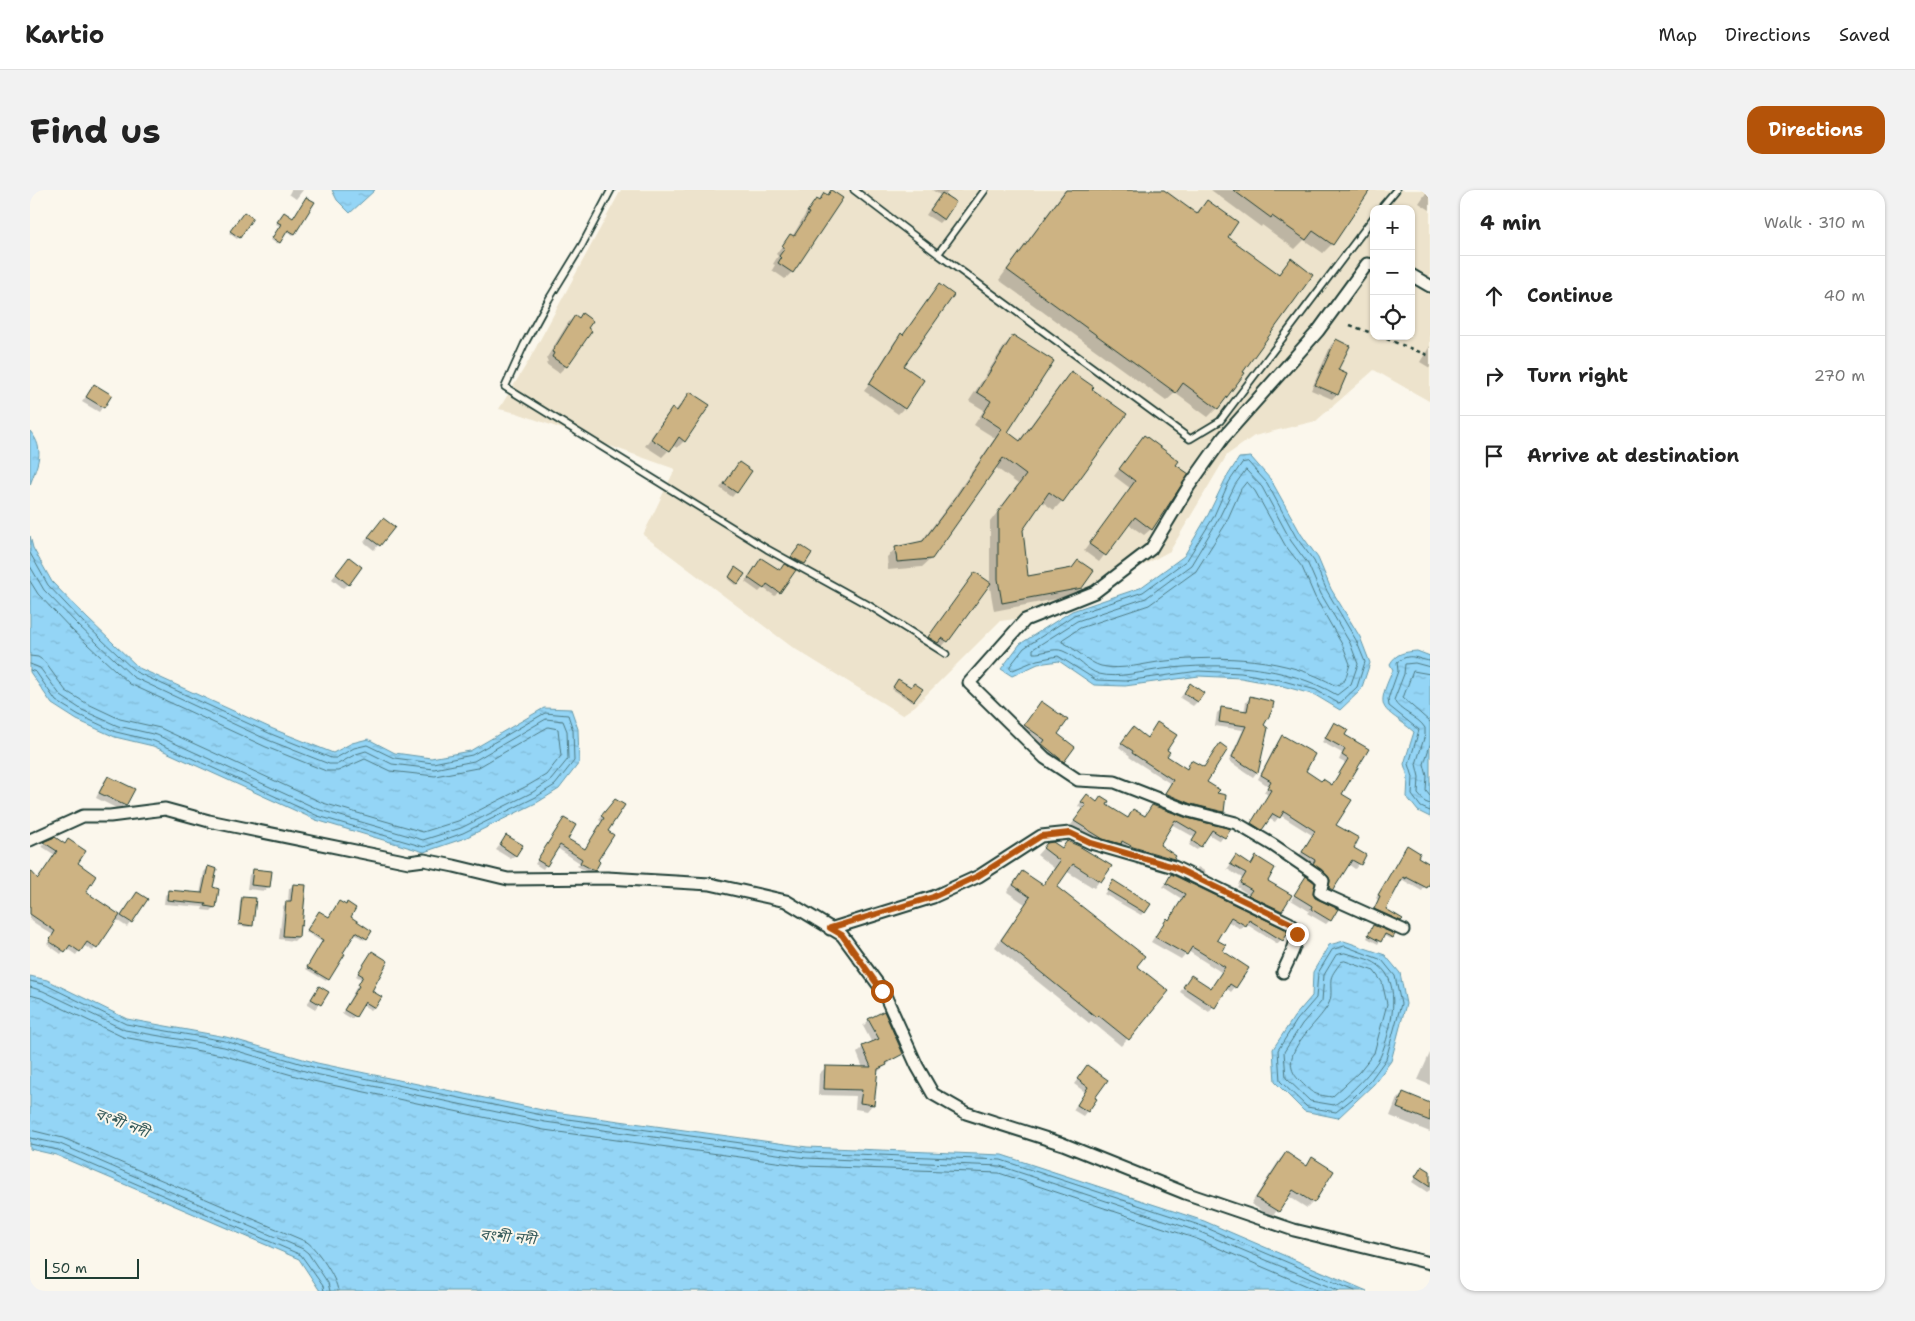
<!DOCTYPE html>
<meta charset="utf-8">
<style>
body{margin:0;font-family:"Shantell Sans","Noto Sans Bengali",sans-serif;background:#f2f2f2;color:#222}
.controls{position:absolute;right:15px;top:15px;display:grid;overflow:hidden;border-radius:10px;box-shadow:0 1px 4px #0004}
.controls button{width:45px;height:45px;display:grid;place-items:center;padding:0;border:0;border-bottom:1px solid #e0e0e0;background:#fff;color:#222;font:25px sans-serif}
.scale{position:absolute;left:15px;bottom:12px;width:94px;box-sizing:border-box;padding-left:5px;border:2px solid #1f3d34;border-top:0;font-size:14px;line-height:18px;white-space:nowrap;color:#1f3d34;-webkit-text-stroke:4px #fbf7ec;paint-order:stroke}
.stop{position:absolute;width:15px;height:15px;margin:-11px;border:4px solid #b45309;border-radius:50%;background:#fff}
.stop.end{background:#b45309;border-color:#fff;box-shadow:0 1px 5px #0008}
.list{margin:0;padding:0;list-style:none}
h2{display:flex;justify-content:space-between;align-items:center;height:65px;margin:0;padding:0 20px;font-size:21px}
h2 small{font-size:16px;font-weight:400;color:#767676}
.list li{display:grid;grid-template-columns:32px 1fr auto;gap:15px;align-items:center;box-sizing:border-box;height:80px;padding:0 20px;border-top:1px solid #e0e0e0}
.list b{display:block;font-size:19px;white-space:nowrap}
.list em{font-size:16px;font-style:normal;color:#767676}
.icon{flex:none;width:28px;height:28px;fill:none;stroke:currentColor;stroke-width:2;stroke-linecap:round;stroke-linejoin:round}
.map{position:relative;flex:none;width:1400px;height:1101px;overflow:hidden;border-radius:15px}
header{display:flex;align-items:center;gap:30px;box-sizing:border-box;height:70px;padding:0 25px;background:#fff;border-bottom:1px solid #e0e0e0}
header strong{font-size:24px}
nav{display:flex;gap:28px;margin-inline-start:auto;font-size:18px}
.intro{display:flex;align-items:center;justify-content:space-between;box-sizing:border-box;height:120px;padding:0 30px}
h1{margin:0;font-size:35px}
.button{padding:12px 22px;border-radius:15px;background:#b45309;color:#fff;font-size:18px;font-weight:700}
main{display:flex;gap:30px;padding:0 30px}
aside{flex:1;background:#fff;border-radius:15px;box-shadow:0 1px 4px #0004}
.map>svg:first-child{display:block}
.built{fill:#ede3cc;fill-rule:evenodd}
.water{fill:url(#water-ripples);stroke:#6598a8}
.shadow{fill:#0003;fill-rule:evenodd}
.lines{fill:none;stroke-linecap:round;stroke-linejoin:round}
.shore{stroke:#4e7a82;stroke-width:1}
.building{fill:#cdb383;stroke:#1f3d34}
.service-casing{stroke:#1f3d34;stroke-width:9}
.minor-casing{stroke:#1f3d34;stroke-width:15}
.path{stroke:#1f3d34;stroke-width:2.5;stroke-dasharray:4 4;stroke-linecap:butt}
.service{stroke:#fbf7ec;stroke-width:5.5}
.minor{stroke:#fbf7ec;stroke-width:11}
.route{stroke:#b45309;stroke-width:6}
.labels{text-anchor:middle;stroke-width:4;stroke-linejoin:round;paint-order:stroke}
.water-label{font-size:15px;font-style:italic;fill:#365b5b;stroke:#fbf7ec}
</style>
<header>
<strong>Kartio</strong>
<nav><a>Map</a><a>Directions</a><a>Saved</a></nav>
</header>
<div class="intro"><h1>Find us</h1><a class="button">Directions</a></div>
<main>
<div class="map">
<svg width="1400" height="1101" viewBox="0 0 1400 1101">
<defs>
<pattern id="water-ripples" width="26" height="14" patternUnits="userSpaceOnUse" patternTransform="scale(1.25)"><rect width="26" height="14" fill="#94d5f6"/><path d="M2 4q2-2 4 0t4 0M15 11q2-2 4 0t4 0" fill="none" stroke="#7fb8d4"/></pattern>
</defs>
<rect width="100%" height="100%" fill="#fbf7ec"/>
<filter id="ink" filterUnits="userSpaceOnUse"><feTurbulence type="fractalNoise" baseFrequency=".02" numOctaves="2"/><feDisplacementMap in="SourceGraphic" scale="10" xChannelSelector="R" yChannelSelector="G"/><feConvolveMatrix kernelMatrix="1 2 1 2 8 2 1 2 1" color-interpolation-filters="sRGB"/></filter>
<g filter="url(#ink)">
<!-- built -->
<path class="built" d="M591,0H1400V209L1399,211L1344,180L1286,231L1224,246L1197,265L1140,361L1020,425L970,431L885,516L872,525L762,457L613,345L645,279L487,223L469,219L498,172ZM1344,19H1381V146H1344Z"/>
<!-- water -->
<path class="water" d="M302,0H345L320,23L307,10Z
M0,241C16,260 7,275 0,295Z
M1221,267L1241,290L1271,344L1288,368L1301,399L1330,447L1340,473L1331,500L1310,520L1285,505L1249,495L1211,488L1169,486L1095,496L1064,495L1029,471L1008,474L982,486L971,479L990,454L1042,421L1110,398L1154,366L1178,325L1195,290L1209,268Z
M0,346L3,358L22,392L57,428L109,478L243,539L303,563L322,553L338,549L365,563L401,568L440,561L514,518L541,519L548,539L549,573L529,599L508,612L435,648L394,662L286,630L123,556L85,547L47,530L22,514L0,482Z
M1387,461L1400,466V627L1388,621L1377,607L1378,587L1374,574L1384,542C1354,516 1343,523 1363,480L1360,474C1366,463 1375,462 1387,461Z
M1314,751L1355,765L1370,783L1376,814L1361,871L1344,894L1308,928L1274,921L1245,892L1243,859L1264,827L1282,806L1283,782L1299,755Z
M0,786L17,790L97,829L196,847L287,873L517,921L777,957L972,965L1174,1031L1337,1101H290L269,1069L26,965L0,959Z"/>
<!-- shadow -->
<path class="shadow" d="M261,0H273L266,9L259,4Z
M902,0H920L914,6L913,29L909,33L896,25L910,5Z
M1035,0H1132L1165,24L1177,11L1196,47L1248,84L1261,70L1187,218L1178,227L1145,203L1136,211L969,90Z
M1181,0H1332L1302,54L1293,63L1274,50L1265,59L1232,35L1231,37Z
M1398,0H1400V20L1389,13Z
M795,5L762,82L755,89L742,80L745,75L743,74L748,66L746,64L754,53L760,46L762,47L779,18Z
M212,25L209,47L207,49L199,43Z
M252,25L264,44L263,45L256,41L247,54L241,50L250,36L246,34Z
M909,96L872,176L874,218L868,224L834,201L865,151L872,146Z
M552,125L536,176L529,183L516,174L518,171L516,169L538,133L545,126L548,129Z
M984,146L976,243L989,251L1033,191L1041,182L1032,311L1024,320L1011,311L991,339L997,388L1040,380L1048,371L1051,397L1042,406L964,421L960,398V332L988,294L965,277L902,368L892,377L858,380L857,367L866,358L891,352L915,320L965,248L944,235L954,220L939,211L975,155Z
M1306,150L1307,204L1302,209L1281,200L1301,155Z
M1400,156V178L1390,172Z
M64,196L80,206L69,222L52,212Z
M660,203L654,251L647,258L642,255L639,259L621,247L636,226L643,219L645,221Z
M1114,247L1121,339L1114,345L1098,334L1069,372L1054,361L1100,298L1084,286Z
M620,249L638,261L632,267L615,256Z
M709,273L706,302L702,307L690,298Z
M353,330L363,338L344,360L334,352Z
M770,356L774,373L770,377L758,372Z
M315,373L318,394L313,398L302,389Z
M728,373L749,381H764L745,406L733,398L729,402L715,392Z
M704,381L707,393L705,395L698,389Z
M946,384L959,394L917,451L911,458L905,454L900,459L893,454Z
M867,492L884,511L882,512L862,499Z
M1160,495L1167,512L1163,516L1150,508Z
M1220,508L1232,536L1227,582L1223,587L1199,571L1213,540L1185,536L1187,523L1192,519L1214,522L1216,512Z
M1007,517L1026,545L1033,571L1029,575L1009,559L1012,555L991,539Z
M1304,533L1314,546L1338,559L1311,605L1304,635L1322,659L1335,666L1325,679L1318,674L1298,704L1269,666L1282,645L1250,625L1245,632L1238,628L1227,643L1218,638L1238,605L1234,602L1238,596L1228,589L1248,551L1252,547L1274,581L1291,592L1301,596L1315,573L1309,570L1312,563L1292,552Z
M1127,534L1136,561V566L1156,579L1162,572L1174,578L1190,555L1175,592L1185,604L1192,621L1189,625L1132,607L1141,594L1099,567L1100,566L1089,557L1099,542L1116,549Z
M78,587L103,600L90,620L66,608L74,591Z
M1053,609L1075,615L1097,629L1103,620L1114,627L1123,616L1157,629L1199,640L1190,651L1178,644L1167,660L1159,655L1164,647L1141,634L1128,656L1143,668L1139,672L1099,661L1088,654L1086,657L1069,652L1041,635L1053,620L1048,616ZM1097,654L1135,665L1139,669L1096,657Z
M582,614L577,641L564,680L560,683L547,676L550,673L527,658L513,679L505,674L534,629L536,649L554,660L572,632L569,630Z
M476,647L485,665L481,669L466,660Z
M25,648L46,674L54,702L90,726L107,703L117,710L97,737L85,729L63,761L53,755L46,765L36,758L31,764L17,754L23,745L0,730V681L8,690L25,665L11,656Z
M1017,654L1080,677L1064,698L1036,681L1026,697L1105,776L1137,801L1091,856L1061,831L1059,833L965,757L995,714L977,702L986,689L992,683L1012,696L1024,678L1007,665Z
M1374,660L1400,675V689L1392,701L1373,690H1370L1354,720L1370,730L1367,734L1341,722L1348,710L1346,708Z
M1206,667L1220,675L1226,668L1251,721L1247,725L1215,709L1218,704L1207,697L1212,688L1197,679Z
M1168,677L1176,682L1173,685L1165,681Z
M178,678L185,717L181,721L172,720L173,717L134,714L135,705L139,702L170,704L174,682Z
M223,681L239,696L235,701L217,699L219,685Z
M1142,686L1255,742L1248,754L1216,734L1211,739L1197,731L1185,750L1205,797L1201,802L1196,798L1179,822L1150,802L1161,787L1180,799L1191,782L1158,761L1151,769L1121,752L1133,734L1138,731L1152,709L1133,697Z
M1276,688L1282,704L1300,730L1296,734L1277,723L1279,721L1261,710Z
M1083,692L1114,722L1111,725L1074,704Z
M263,695L275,696L271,736L268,738V747L264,751L249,749L253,716L258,712L259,699Z
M212,708L222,735L220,737L208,736L210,710Z
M315,716L319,727L336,748L334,750L323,743L311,763L313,765L296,791L276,779L292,752L276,742L288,724L298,728Z
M1344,736L1362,747L1360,749L1353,745L1348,754L1337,748Z
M342,762L340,801L344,817L341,820L332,815L322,829L312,823L331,789L326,786Z
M289,797L297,803L285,819L277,814Z
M853,822L872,863L846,883L843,914L837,921L825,919L826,906L788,905L789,884L795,878H833L827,863L833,857L842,853L833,836L839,830Z
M1400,863V895L1388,890Z
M1057,877L1064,908L1057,921L1053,926L1043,920L1055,902L1044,894Z
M1373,904L1400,914V942L1360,926L1366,911Z
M1256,964L1276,976L1283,969V1012L1277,1018L1258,1006L1242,1027L1221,1014L1250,969Z
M1392,978L1400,982V1000L1397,1002L1382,992Z"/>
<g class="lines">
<!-- shore -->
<path class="shore" d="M1218,272L1237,293L1266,347L1284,371L1297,401L1326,450L1335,472L1327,497L1311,512L1308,513L1286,500L1250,490L1211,483L1169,481L1095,491L1066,490L1028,466L1007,470L983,480L980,479V476L994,458L1044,425L1113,402L1157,370L1183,328L1199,292L1212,273Z
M1216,280L1232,297L1261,351L1278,374L1291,404L1320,453L1328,474L1321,494L1307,505C1256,475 1191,472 1133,479C1114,481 1088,489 1069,484C1056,480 1046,466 1033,461C1024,457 1012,464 1003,463V459L1047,431L1116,408L1161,375L1188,330L1205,295Z
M1217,292L1225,301L1255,355L1272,377L1285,407L1313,456L1320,474L1315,490L1306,496C1257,467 1191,465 1136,471C1115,473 1092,481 1071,476C1059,473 1045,458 1032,452L1033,449L1050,438L1119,415L1166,381L1195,335L1211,299Z
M0,363L18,395L53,432L106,482L241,544L301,568H306L324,558L337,555L364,568L403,573L442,565L515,523L538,525L543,540L544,571L525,595L506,607L433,643L394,657L288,626L124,551L86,542L49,525L26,511L6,482L0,480
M0,376L14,400L49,436L103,487L238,550L299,574H308L326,564L336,561L362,574L404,579L444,571L516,529L533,531L537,541L538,569L521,590L503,602L431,638L393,650L290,620L127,545L88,536L52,520L31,506L10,478L0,474
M0,391L8,404L43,441L100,494L236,557L296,581H308L335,569L360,581L405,586L447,578L518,537L528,539L531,566L516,585L499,595L428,631L393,642L293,613L130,538L90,529L56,513L36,501L14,471L8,467L0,466
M1400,471C1385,469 1381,462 1367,472L1368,481L1358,509L1359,516L1389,540L1379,574L1383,587L1382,605L1391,617L1400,621
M1400,477L1385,473L1375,474L1374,484L1364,510C1369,522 1388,526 1395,538V545L1386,574L1389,587L1388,604L1395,612L1400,614
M1400,484L1383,481L1373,508L1400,532
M1400,555L1394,574L1397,586L1396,601L1400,606
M1315,756L1352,770L1365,786L1371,814L1356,869L1340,891L1322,909L1306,922L1277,917L1250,891L1248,860L1267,830L1286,808L1288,783L1302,760Z
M1315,763C1325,766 1339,768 1348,775C1373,792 1361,841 1351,865C1346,878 1317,908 1304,915L1280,911L1256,888L1254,862L1272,834L1292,811L1294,785L1306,765Z
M1315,771L1344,781L1352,792L1357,814L1344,863L1329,882L1302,907C1282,904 1283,904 1269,890C1244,865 1287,836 1298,815C1303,807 1300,798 1301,789C1302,783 1308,777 1311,772Z
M0,791L16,795L96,834L195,851L286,878L516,926L776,962L971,970L1172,1036L1325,1101
M0,797L13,801L95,840L194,857L285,884L515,932L776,968L970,976L1170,1042L1309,1101
M0,805L11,808L93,847L192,865L283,891L514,940L775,976L969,983L1167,1049L1289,1101
M0,940L33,948L277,1052C287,1059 307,1088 308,1101
M0,948L30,954L273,1059L278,1063L298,1093L300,1101
M0,954L28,960L271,1065L293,1096L294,1101"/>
</g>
<!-- building -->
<path class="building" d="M801,0L813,8L763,83L748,73L751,68L749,66L755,58L752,56L760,44L764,46L779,23L777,22L786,9L789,11L794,3L798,5Z
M1036,0H1134L1167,24L1177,10L1208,32L1198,47L1249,84L1261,68L1283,85L1213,182L1215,183L1188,219L1153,193L1146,203L977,80Z
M1203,0H1340L1303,55L1283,41L1276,50L1242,26L1241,28Z
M912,3L926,12L914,30L900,20Z
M276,7L285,12L265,44L258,40L250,53L242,48L251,34L247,32L254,22L263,28Z
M214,22L223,28L210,48L200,41Z
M909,94L924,105L874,176L894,190L875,219L839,194L871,143L873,145Z
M552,123L563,131L558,138L562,141L537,177L522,167L524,163L522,162L545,125L549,128Z
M983,145L1024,171L978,242L990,251L1041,181L1064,197L1062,199L1097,224L1033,312L1019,302L993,340L998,386L1042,378L1048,370L1064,381L1052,398L972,413L968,389V322L996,285L973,268L902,369L867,372L865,357L893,351L924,310L972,239L952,226L961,211L947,202Z
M1306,149L1320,156L1308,180L1317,184L1308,205L1285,195Z
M64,194L82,205L74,218L56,207Z
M660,202L680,215L655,252L649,247L640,261L621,249L642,218L647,221Z
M1114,245L1149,271L1146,275L1159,284L1122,340L1105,327L1076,366L1059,354L1105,291L1089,279Z
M709,272L722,281L707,303L694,294Z
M353,328L365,337L350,356L338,347Z
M770,355L782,363L775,374L761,367Z
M319,367L332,377L319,395L306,384Z
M731,368L750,380L754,374L766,380L750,403L737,394L734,399L718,388Z
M705,377L715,384L708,394L699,387Z
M945,382L961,393L918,452L912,448L908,453L898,447Z
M868,489L881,497L884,493L893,499L884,511L863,497Z
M1160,493L1174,503L1168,512L1154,503Z
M1220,506L1244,512L1242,521L1234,535L1238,538L1228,583L1202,567L1216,536L1189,532L1191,517L1217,521Z
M1011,511L1038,530L1028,544L1045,557L1034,572L1012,554L1015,550L994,535Z
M1127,532L1147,545L1137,560L1140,562L1137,566L1157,579L1161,570L1174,577L1190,553L1198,559L1177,592L1190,600L1187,603L1196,605L1194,622L1161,614L1135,603L1143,590L1102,563L1103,561L1091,553L1103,537L1117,548Z
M1304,532L1318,540L1315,545L1339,559L1312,604L1322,610L1306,635L1329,648L1324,658L1336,665L1331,675L1322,670L1303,700L1299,698L1300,690L1298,686L1283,674L1285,670L1272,662L1285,641L1254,621L1250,628L1243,624L1232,640L1221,633L1241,600L1237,598L1241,591L1231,585L1252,545L1285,564L1276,581L1291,591L1293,589L1302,595L1318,569L1312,565L1315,559L1295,548Z
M78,586L105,599L96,616L69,603Z
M1057,604L1067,612L1071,606L1079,611L1077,615L1098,628L1103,619L1115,626L1122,615L1157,628L1201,639L1195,648L1182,640L1171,657L1162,651L1167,643L1145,630L1130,655L1146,666L1144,669L1103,657L1092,651L1091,654L1073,649L1044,631L1056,615L1051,612Z
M585,609L595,615L578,641L584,645L568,670L570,672L565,681L550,673L552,669L530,655L517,676L507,670L534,628L546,635L538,649L555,659L574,628L571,626Z
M476,645L493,655L486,666L470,655Z
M25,647L35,654L38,649L56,661L48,673L66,686L56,702L90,725L67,759L57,752L50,762L40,755L35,762L19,751L25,741L0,724V680L8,689L27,661L13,652Z
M1037,651L1049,656L1082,676L1071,692L1043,674L1027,697L1115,766L1107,776L1139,801L1099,850L1068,825L1066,827L971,750L1000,707L983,695L992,681L1013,695L1030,671L1013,658L1017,653L1023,652L1032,658Z
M1377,655L1390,663L1388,667L1400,674V693L1397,698L1376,687V689L1373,687L1356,719L1373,729L1371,731L1344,719L1350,706L1348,705Z
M1206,665L1221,675L1226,666L1245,678L1238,691L1262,705L1252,721L1218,705L1222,700L1210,693L1216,683L1200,674Z
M178,676L187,679L183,697L189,699L186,718L175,716L176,714L137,710L138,700L172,703Z
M223,679L242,681L240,697L221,695Z
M1141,684L1255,739L1258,743L1253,751L1219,730L1216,736L1201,727L1187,750L1196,755L1193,761L1219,778L1206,798L1200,794L1185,818L1153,797L1161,785L1181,798L1195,777L1162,757L1157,765L1125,747L1137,728L1139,730L1155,704L1136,693Z
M1276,686L1285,693L1283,704L1285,708L1308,719L1301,731L1281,719L1282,716L1264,705Z
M1083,690L1121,714L1115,723L1077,700Z
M263,694L276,695L272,736L270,735L269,747L253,746L256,711H261Z
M107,702L118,709L102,733L91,726Z
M212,707L226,708L223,736L209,734Z
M309,711L316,715L317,712L326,718L321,727L342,741L337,749L326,742L313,763L315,764L299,790L277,777L293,750L277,740L289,721L299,727Z
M1343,735L1365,744L1363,748L1355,744L1351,752L1338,745Z
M342,761L358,771L342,801L352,807L345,818L335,812L326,827L314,820L329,796L328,795L333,786L328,783Z
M289,796L299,802L291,815L281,809Z
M854,821L873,864L856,873L857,875L848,879L844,915L830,913L832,900L794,899L795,876L841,877L832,856L849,849L838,829Z
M1057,875L1078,890L1065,908L1067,909L1058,922L1047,915L1058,897L1047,889Z
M1373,902L1400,913V931L1367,918Z
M1256,962L1277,976L1282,967L1304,981L1284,1013L1263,1000L1249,1022L1226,1008Z
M1392,976L1400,981V997L1385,987Z"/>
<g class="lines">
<defs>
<path id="service" d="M581,0L552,55L519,109L494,155L475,197L737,359L840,416L916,464
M824,0L908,64L955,0
M1350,19L1366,0
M908,64L1160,249L1190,231L1344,27"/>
<path id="minor" d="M1344,75L1337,74L1288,141L1193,248L1159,296L1121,359L1065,402L995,430L939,493L1015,568L1048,590L1085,592L1159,621L1206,633L1243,655L1287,685L1293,691L1290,702L1293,704L1373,740
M1381,85L1400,96
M0,650L53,626H80L135,619L179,631L379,672L394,670L424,676L478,689L577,688L680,694L756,711L812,745L853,801L887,876L903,904L936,923L1033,954L1155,1003L1264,1040L1400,1073
M800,739L903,707L949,686L1011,646L1040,643L1061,653L1144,677L1259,733C1275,744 1259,768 1253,782"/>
</defs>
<!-- service casing -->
<use href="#service" class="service-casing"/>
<!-- minor casing -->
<use href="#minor" class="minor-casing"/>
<!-- path -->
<path class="path" d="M1320,135L1344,144
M1349,146L1400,166"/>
<!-- service -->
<use href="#service" class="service"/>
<!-- minor -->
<use href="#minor" class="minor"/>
</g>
</g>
<g class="lines" filter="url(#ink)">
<!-- route -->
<path class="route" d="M852,801L812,745L800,738L903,707L948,686L1011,646L1040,643L1061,653L1144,677L1260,733L1265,737L1267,744"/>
</g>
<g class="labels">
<!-- water labels -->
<g class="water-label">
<text transform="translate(92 933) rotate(21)" y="5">বংশী নদী</text>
<text transform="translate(478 1047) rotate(5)" y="5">বংশী নদী</text>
</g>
</g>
</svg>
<div class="controls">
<button>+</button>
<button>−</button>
<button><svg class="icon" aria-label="locate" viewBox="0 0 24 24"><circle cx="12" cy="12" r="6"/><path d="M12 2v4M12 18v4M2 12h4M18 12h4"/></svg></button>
</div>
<div class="scale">50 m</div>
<div class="stop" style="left:852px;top:801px"></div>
<div class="stop end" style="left:1267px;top:744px"></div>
</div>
<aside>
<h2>4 min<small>Walk · 310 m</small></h2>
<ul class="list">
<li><svg class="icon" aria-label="ahead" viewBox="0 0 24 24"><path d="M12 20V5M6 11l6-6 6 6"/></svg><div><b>Continue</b></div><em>40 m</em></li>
<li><svg class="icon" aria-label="right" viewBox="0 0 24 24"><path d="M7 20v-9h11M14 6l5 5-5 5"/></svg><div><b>Turn right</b></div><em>270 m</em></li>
<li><svg class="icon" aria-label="arrive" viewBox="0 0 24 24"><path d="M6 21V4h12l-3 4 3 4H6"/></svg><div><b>Arrive at destination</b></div></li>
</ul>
</aside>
</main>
